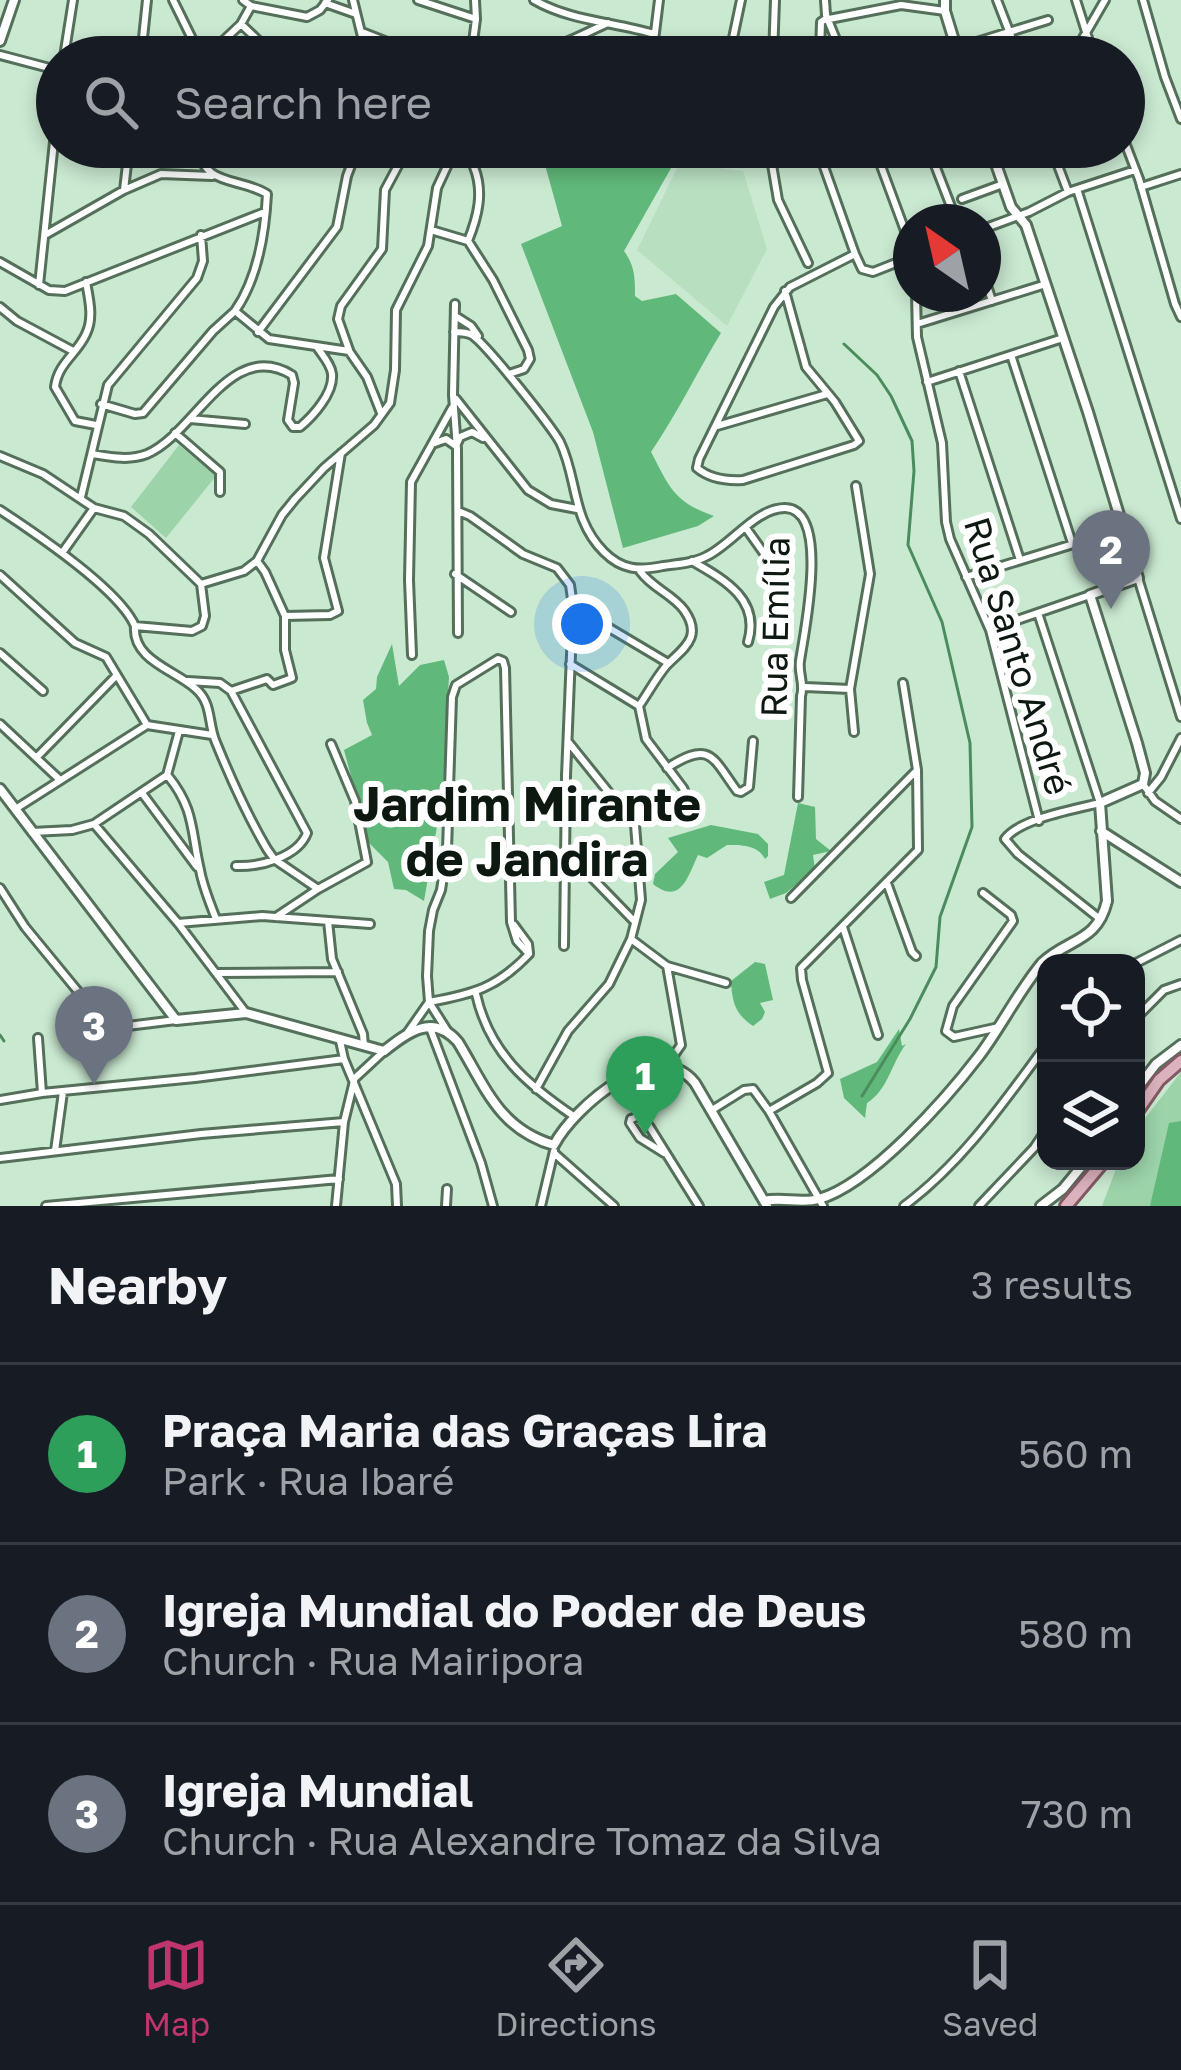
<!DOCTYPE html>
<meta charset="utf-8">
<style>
body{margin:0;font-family:"Golos Text",sans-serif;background:#20242c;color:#f1f3f6}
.controls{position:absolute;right:36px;bottom:36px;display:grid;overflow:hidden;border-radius:24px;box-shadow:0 6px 18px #0003}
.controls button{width:108px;height:108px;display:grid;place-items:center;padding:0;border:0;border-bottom:3px solid #363941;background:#171b24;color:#f1f3f6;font:60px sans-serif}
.compass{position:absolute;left:893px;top:204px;width:108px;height:108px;border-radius:50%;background:#171b24;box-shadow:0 6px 18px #0003;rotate:326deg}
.you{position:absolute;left:582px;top:624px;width:42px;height:42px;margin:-30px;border:9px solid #fff;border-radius:50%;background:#1a73e8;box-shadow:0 0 0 18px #1a73e833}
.badge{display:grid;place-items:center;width:78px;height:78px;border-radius:50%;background:#c0356d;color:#fff;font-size:39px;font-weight:700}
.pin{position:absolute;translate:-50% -99px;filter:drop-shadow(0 3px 6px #0008)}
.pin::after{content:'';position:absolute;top:63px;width:42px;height:36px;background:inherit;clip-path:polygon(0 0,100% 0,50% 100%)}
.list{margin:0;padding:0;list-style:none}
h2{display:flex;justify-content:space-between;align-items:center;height:156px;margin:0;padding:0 48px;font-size:51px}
h2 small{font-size:39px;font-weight:400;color:#9ea1a6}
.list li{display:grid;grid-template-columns:78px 1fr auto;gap:36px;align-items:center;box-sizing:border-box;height:180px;padding:0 48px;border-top:3px solid #363941}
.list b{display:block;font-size:45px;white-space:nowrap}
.list p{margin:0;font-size:39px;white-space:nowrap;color:#9ea1a6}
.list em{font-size:39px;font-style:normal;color:#9ea1a6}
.icon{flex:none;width:66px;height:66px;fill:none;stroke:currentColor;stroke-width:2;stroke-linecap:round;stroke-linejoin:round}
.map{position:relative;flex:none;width:1181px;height:1206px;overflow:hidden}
.search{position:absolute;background:#171b24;box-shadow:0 6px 18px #0003;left:36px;right:36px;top:36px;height:132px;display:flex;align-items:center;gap:30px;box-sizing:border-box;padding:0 42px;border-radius:66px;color:#9ea1a6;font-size:45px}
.sheet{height:696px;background:#171b24}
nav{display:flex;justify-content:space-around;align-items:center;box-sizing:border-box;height:168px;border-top:3px solid #363941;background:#171b24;font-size:33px;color:#9ea1a6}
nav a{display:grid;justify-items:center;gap:6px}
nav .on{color:#c0356d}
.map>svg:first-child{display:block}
.built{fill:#b9dfc1}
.green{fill:#9cd3a9}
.forest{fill:#60b97a}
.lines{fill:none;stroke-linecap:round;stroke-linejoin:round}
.stream{stroke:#4b8c5e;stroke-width:3}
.minor-casing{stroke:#546f5a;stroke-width:12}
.tertiary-casing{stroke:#546f5a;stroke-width:14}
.secondary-casing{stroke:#546f5a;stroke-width:14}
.primary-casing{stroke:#835a64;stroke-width:16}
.minor{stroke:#fff;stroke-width:6}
.tertiary{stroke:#fff;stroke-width:8}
.secondary{stroke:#fff;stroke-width:8}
.primary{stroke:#dbb2be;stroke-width:10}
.labels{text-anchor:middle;stroke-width:12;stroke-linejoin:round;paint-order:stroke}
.street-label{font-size:36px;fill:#0d1810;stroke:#fff}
.district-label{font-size:48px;font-weight:bold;fill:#0d1810;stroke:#fff}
</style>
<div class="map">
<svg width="1181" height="1206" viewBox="0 0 1181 1206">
<rect width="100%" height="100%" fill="#cae9d1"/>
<!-- built -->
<path class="built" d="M682,158L709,167L743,171L767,249L727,326L637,250Z"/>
<!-- green -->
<path class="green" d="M179,445L216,476L166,538L131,507Z
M1181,1072V1206H1102L1119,1161H1136V1130Z"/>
<!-- forest -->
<path class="forest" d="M540,147H683L624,251C635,266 635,278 635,296L642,301L676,294L721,333C697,372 677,414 651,452C670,488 674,502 714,516L698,526L623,548L593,432L521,244L562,226Z
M392,644L399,686L420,665L444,660L449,677L443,792L424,901L406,890L394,889L388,862L369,843L344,750L372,735L367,723L363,700L376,689L377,677Z
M798,803L815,807L816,839L831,851L813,855L815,869L786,893L770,899L764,882L784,875Z
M711,825L758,834L768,844V856L765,859C758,845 742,845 727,845L707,858L698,855C688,876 681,906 653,884L655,874L678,852L668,838Z
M755,962L765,964L773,1000L760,1003L765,1012L762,1019L753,1026C735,1014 732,1002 731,981Z
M899,1029L902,1046L906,1044C891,1064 888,1090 867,1103L865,1118L844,1098L840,1079L877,1062Z
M1181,1121V1206H1150L1169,1123Z"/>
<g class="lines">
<!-- stream -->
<path class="stream" d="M844,344L877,375L891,396L912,441L914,471L908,545L942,622L970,743L972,827L940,917L936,967L910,1019L862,1096
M0,1035L4,1041"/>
<defs>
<path id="minor" d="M173,0L201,57
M243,0L251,6L307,17L320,10L328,0
M353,0L367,57
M418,0L476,19
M534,0C570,21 615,22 654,34
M825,0L826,15L843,57
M997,0L1019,57
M1076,0L1094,57
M1143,0L1165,77L1181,119
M325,3L356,14
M241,24L263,45L280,57
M362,32L426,57
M473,40C484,46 496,54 508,55C542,58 578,36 608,23
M820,53L821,22L824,20L901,5L945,11
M0,55L57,70
M64,57L73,0
M141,57L147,0
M206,57L241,24L251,6
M471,57L476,19L475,0
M652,57L659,0
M729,57L741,0
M773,57L775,0
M928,57L1048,20
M1072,57L1105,0
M1124,140L1139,179L1175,304L1181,317
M199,147C202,187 240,177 267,194C265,233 258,278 235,311L269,339L349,351L367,377L381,413
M324,147L354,159
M769,147L778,200L808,263
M817,147L855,254
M874,147L911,247
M928,147L957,222
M1051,147L1068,192
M1141,187L1181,174
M1077,189L1181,519
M124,190L129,147
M962,199L1003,184
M983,229L1029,212L1068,192L1135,170
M431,230L468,241L493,280L528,350L530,359L524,369L509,374
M45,235L124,190L161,174L212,176
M468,241C478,216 484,192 474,167
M0,262L49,290L65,291L265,212
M983,273L992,301
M86,282C89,299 94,318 86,334C77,354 58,363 55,387L75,421L96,425
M39,285L57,113
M785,291L806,367L835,402L859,441L854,445L743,480C726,481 710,479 697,468L699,459L774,307L790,287L855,254L862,269L873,272L911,257
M916,294L917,337L942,443L946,522L950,539L990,630L1039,821
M455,304L453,395L457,449L458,633
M0,307L17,321L73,351
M457,317L471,326L478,336
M917,324L1046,284
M258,332L337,227L347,176L358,147
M454,332C461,332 466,332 472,335C486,344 551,426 560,442C578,479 571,519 604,552C622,570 639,571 663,566C678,564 694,563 707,556C732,544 756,508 785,508C831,509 804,633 800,661C798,674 805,684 801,696L798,797
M349,350L338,319L341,306L382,249L385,190L408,147
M1011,355L1072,543
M959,371L1020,560
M927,382L1063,338
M456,399L528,490L551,504L577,509
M101,404L135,414L143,413L213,331L235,311
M190,419L245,424
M717,426L827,394
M175,433L220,472V492
M435,443L446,439L456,446L460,437L472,432L483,438
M92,454C110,457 129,461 147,454C195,434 230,337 292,375L294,383L288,420L293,427H300C313,416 334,393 332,374C331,364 322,355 317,347
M0,456L43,474L94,508L124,516L149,534L201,584L244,571L257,561L282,515L295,499L324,468L374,425L390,403L395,370L396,310L428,246L437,188L456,147
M81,497L108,385L197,278L203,261L201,235
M0,510C35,533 119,589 135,626
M458,511L470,516L523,554L557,568L570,585L573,606L566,776L564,946
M746,528L778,573
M62,553L94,508
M257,561L265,572L285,616L330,615L338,611L324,558L341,453
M692,561C723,579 761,599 748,642
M640,571C652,588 672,594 684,610C704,638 682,649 666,666C656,678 648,693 639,706L646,739L683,788L692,808
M455,574L511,612
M0,575L75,643L106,657L147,725
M966,577L1122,529
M1138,578L1181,717
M201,584L205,616L202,626L192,631L135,626C132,660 175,670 196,689C212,703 208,722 215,740C230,777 247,815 267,849L274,859L318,889
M574,607L668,663
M1038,613L1100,803C1075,809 1019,819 1005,839L1018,854L1100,919
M991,629L1090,595
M0,653L43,691
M412,655L409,580L411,482L452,408
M570,664L639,706
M188,681L220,683L231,691L307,833C298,857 260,867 236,866
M805,687L850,689
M231,691L267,679L273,685L292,678L285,650V616
M0,724L59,779
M854,732L850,689L870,574L856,486
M37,757L116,676
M667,768C711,740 712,757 737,791L741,792L749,787L753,741
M168,776C195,809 191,832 200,870C203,887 210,903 216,919
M1143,784L1155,801L1181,819
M142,793L197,867
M1148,793L1161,777L1181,738
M17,808L147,725L212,735
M94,824L178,923L246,1013
M32,832L72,830L94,824L167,775L179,731
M566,851L634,921
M887,883L912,952L916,956
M0,888L25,927L108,1028
M983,893L1011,915L1013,921L953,1006L946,1031L954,1037L999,1027
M791,898L917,770
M276,917L318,889L367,862L355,801L331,744
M328,921L332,959L363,1034L364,1046
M178,923L262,916L370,924
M514,925L528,944L529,953
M843,927L878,1035
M631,939L667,966L726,983
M1136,963L1181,940
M667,966L681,1045L667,1065
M216,973L338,972
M476,994C489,1052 526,1084 575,1117
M429,1002C473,994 497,988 529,954
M1136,1018L1164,990L1181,984
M430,1028L481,1163L493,1206
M79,1032L176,1020
M408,1032L429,1002
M448,1032L429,1002L427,976L429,931L433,910L441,890L447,850L452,697L456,685L498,659L503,661L505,668L511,922L517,941L529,954
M38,1038L42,1093
M340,1041L344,1059L396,1184L397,1206
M355,1078L383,1052
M536,1089L568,1031L609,984L631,939L641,900L635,825L569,743
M0,1100L42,1093L195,1078L344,1059
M712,1110L744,1090L753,1089L769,1111L823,1206
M769,1111L817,1083L828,1073L802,980L801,968L918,850L917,770L903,683
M631,1119L640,1116L649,1126L699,1206
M631,1119L630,1123L640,1138L664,1153
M55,1151L63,1092
M554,1153L614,1206
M0,1158L201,1134L344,1122
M46,1206L339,1179
M336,1206L344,1122L354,1081
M446,1206L447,1189
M541,1206L554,1151
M904,1206C962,1163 1004,1102 1046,1045
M979,1206L1034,1148L1046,1130"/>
<path id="tertiary" d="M945,0V11L959,57
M0,789L176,1020L246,1013L384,1051C408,1032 433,1013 458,1042C486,1088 499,1129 554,1145C574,1107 657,1035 695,1083L767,1206
M1101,831L1181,882
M1136,1090L1156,1064L1181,1045
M764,1201C782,1197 801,1204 819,1199C871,1184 946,1099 979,1056C1001,1027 1018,992 1042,963C1068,938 1097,943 1107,901L1100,803L1143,784L1145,773L1137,743L1090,595L1138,578L1088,412L1026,225L1011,207L990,147
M1041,1206L1063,1189L1086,1161"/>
<path id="secondary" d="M0,41L14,0"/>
<path id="primary" d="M1136,1113L1159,1080L1181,1061
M1066,1206L1104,1161"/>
</defs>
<!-- minor casing -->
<use href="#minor" class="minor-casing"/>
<!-- tertiary casing -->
<use href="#tertiary" class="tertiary-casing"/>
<!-- secondary casing -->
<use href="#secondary" class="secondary-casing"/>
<!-- primary casing -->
<use href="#primary" class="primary-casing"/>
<!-- minor -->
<use href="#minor" class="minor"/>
<!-- tertiary -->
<use href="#tertiary" class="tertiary"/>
<!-- secondary -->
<use href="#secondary" class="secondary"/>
<!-- primary -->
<use href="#primary" class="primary"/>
</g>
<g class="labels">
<!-- street labels -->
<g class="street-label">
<text transform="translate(775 627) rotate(-89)" y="13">Rua Emília</text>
<text transform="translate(1018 656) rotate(73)" y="13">Rua Santo André</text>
</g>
<!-- district labels -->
<g class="district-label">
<text x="527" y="821">Jardim Mirante<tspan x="527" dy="55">de Jandira</tspan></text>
</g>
</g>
</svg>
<div class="controls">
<button><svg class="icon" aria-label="locate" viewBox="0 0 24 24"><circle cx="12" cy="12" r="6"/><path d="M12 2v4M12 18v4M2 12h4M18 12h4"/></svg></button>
<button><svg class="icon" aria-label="layers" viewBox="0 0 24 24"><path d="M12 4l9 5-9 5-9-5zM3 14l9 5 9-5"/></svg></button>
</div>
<svg class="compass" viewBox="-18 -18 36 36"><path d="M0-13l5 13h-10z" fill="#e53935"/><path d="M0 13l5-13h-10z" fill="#9ea1a6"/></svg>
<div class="you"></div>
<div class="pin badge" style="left:645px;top:1135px;background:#2e9e5b">1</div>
<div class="pin badge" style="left:1111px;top:609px;background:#6b7280">2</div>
<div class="pin badge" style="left:94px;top:1085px;background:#6b7280">3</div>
<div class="search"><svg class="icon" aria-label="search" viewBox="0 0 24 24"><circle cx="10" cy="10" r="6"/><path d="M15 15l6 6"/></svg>Search here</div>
</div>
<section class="sheet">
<h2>Nearby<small>3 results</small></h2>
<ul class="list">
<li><span class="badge" style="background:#2e9e5b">1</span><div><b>Praça Maria das Graças Lira</b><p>Park · Rua Ibaré</p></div><em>560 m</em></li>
<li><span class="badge" style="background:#6b7280">2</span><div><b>Igreja Mundial do Poder de Deus</b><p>Church · Rua Mairipora</p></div><em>580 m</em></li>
<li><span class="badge" style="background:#6b7280">3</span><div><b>Igreja Mundial</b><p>Church · Rua Alexandre Tomaz da Silva</p></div><em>730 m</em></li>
</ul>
</section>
<nav>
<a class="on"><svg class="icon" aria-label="map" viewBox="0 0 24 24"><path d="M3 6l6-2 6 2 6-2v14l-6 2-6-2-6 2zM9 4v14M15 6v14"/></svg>Map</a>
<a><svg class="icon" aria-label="directions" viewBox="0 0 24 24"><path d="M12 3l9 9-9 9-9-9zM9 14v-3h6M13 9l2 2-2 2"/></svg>Directions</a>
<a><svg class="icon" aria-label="saved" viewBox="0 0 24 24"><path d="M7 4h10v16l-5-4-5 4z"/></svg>Saved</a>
</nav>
